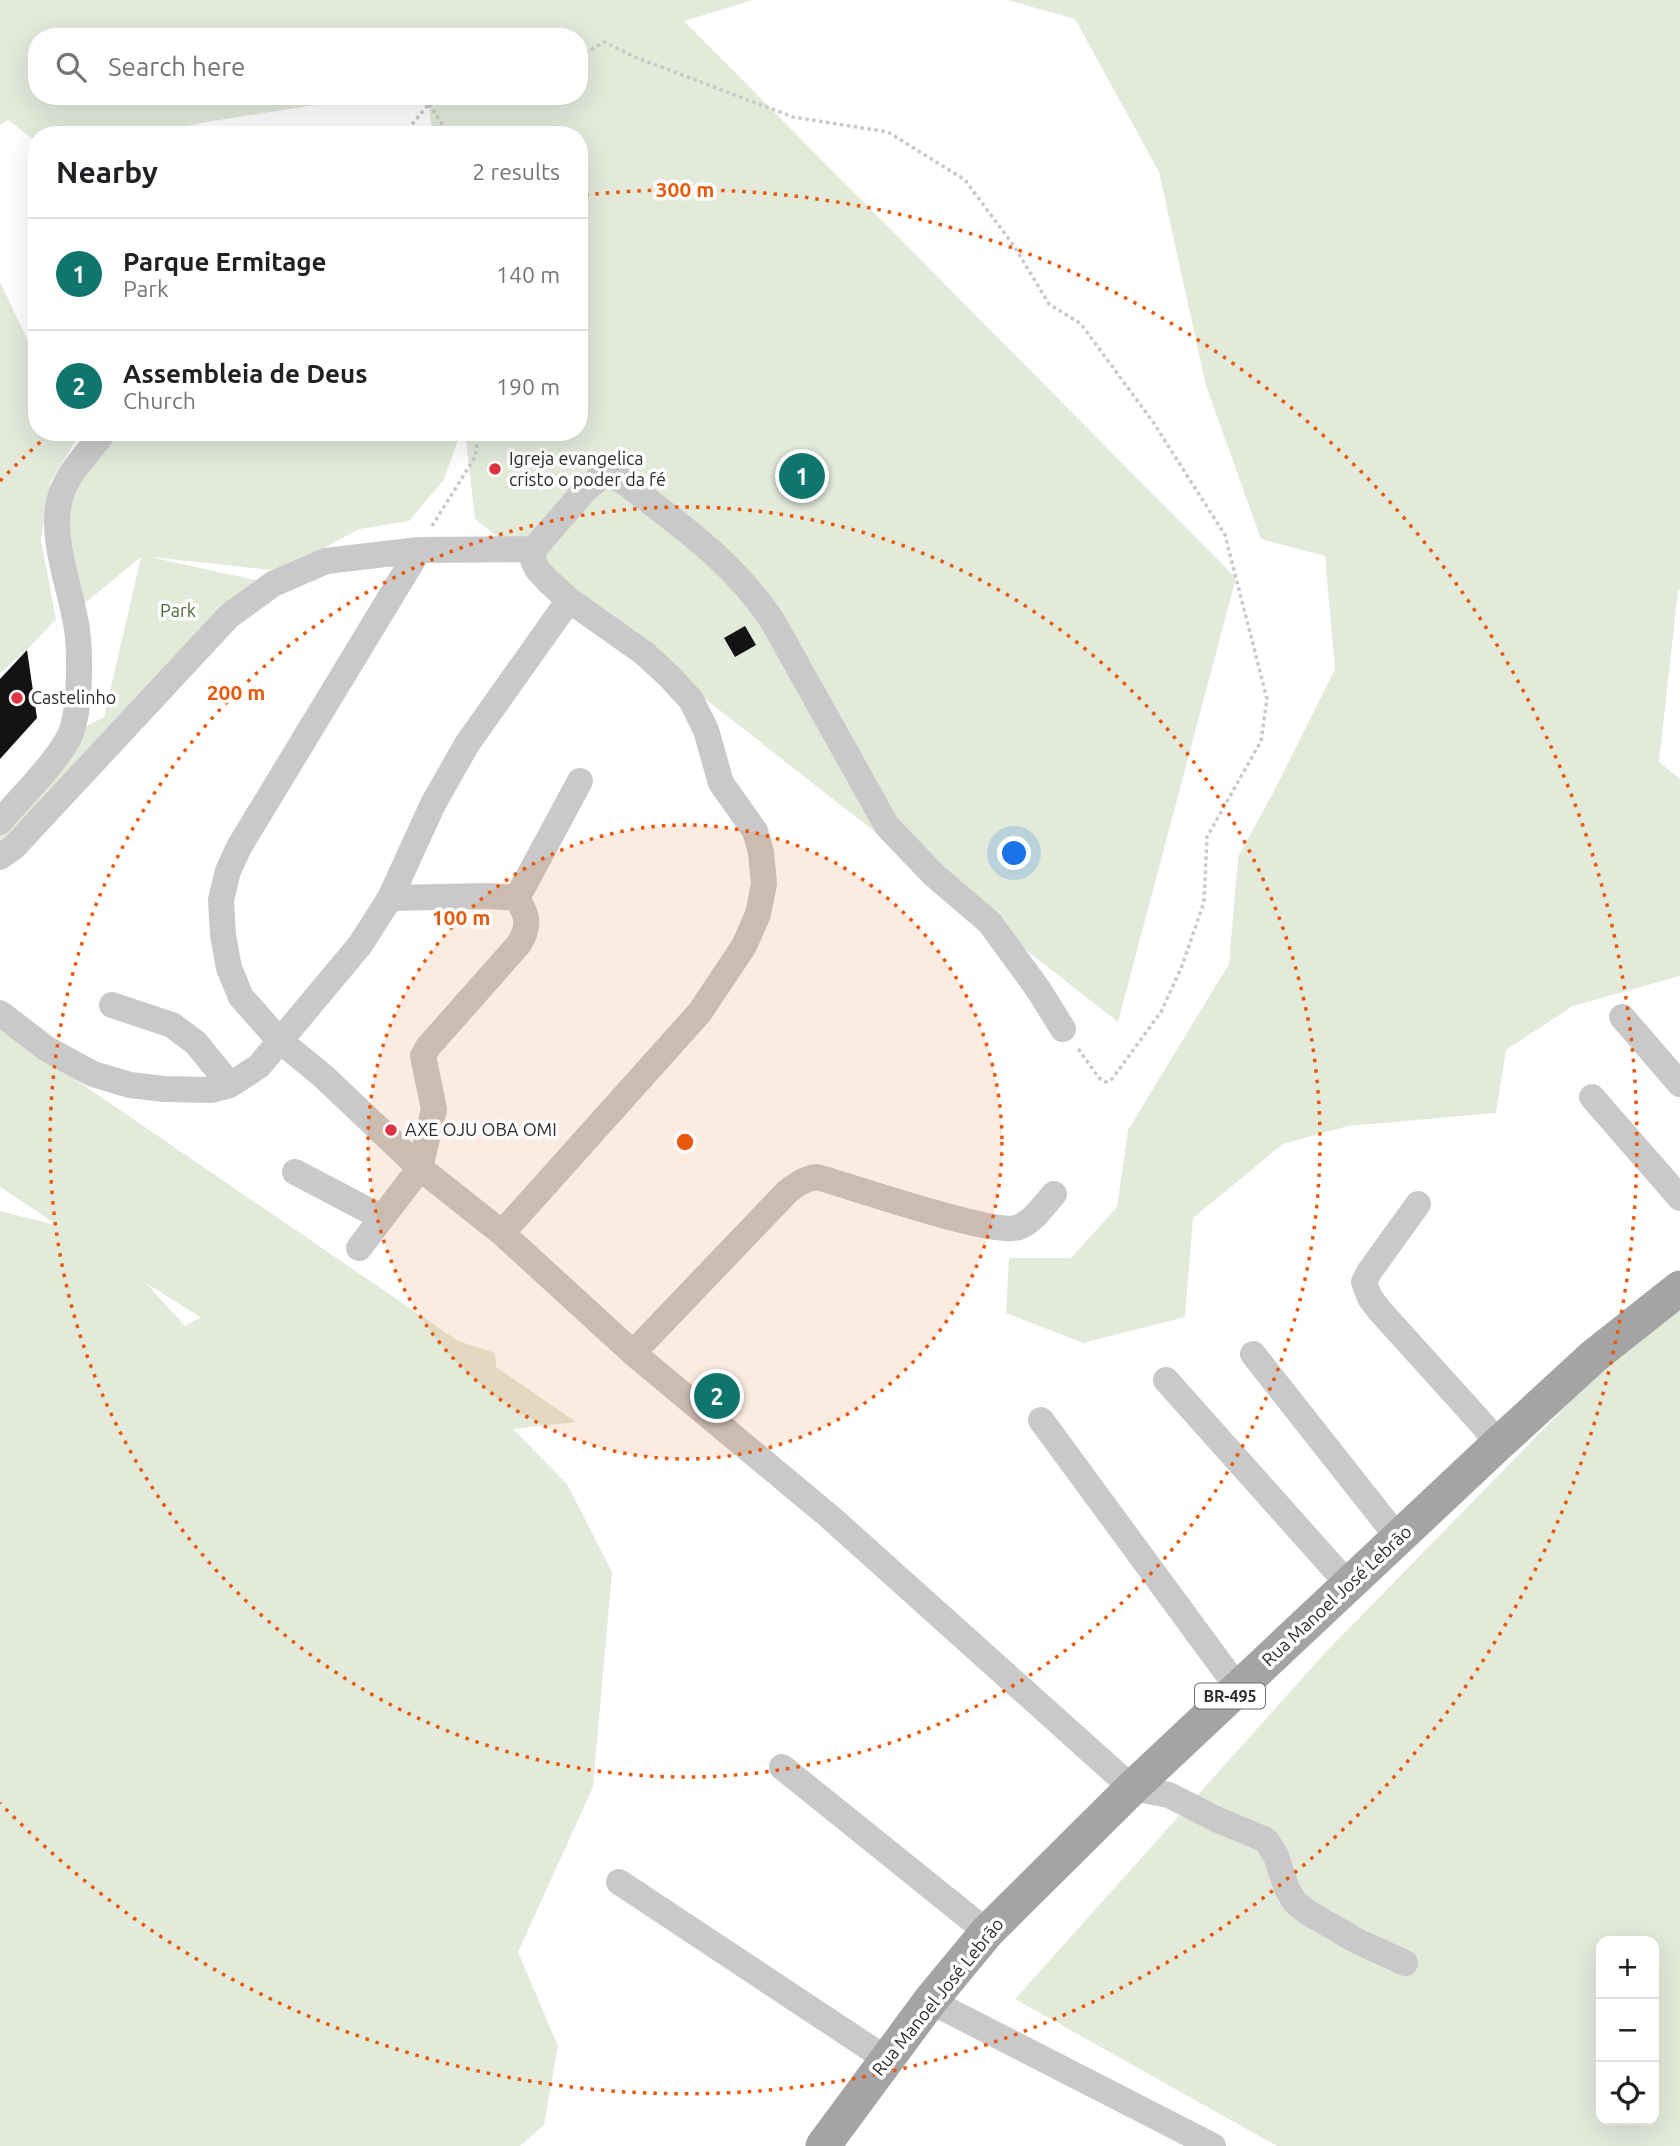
<!DOCTYPE html>
<meta charset="utf-8">
<style>
body{margin:0;font-family:Ubuntu,sans-serif;background:#f2f2f2;color:#202124}
.controls{position:absolute;right:21px;bottom:21px;display:grid;overflow:hidden;border-radius:14px;box-shadow:0 7px 28px #0002}
.controls button{width:63px;height:63px;display:grid;place-items:center;padding:0;border:0;border-bottom:2px solid #e0e0e0;background:#fff;color:#202124;font:35px sans-serif}
.you{position:absolute;left:1015px;top:854px;width:24px;height:24px;margin:-18px;border:5px solid #fff;border-radius:50%;background:#1a73e8;box-shadow:0 0 0 10px #1a73e833}
.badge{display:grid;place-items:center;width:46px;height:46px;border-radius:50%;background:#0f766e;color:#fff;font-size:23px;font-weight:700}
.pin{position:absolute;translate:-50% -50%;border:4px solid #fff;box-shadow:0 2px 7px #0006}
.list{margin:0;padding:0;list-style:none}
h2{display:flex;justify-content:space-between;align-items:center;height:91px;margin:0;padding:0 28px;font-size:30px}
h2 small{font-size:23px;font-weight:400;color:#757577}
.list li{display:grid;grid-template-columns:46px 1fr auto;gap:21px;align-items:center;box-sizing:border-box;height:112px;padding:0 28px;border-top:2px solid #e0e0e0}
.list b{display:block;font-size:26px;white-space:nowrap}
.list p{margin:0;font-size:23px;white-space:nowrap;color:#757577}
.list em{font-size:23px;font-style:normal;color:#757577}
.icon{flex:none;width:38px;height:38px;fill:none;stroke:currentColor;stroke-width:2;stroke-linecap:round;stroke-linejoin:round}
.map{position:relative;flex:none;width:1680px;height:2146px;overflow:hidden}
.search{position:absolute;background:#fff;box-shadow:0 7px 28px #0002;left:28px;top:28px;width:560px;height:77px;display:flex;align-items:center;gap:18px;box-sizing:border-box;padding:0 24px;border-radius:28px;color:#757577;font-size:26px}
.panel{position:absolute;background:#fff;box-shadow:0 7px 28px #0002;left:28px;top:126px;width:560px;height:315px;border-radius:28px}
.map>svg:first-child{display:block}
.green{fill:#e3eada;fill-rule:evenodd}
.building{fill:#131313}
.lines{fill:none;stroke-linecap:round;stroke-linejoin:round}
.path{stroke:#c9c9c9;stroke-width:3.5;stroke-dasharray:3.5 3.5;stroke-linecap:butt}
.minor{stroke:#c9c9c9;stroke-width:26}
.major{stroke:#a4a4a4;stroke-width:35}
.ring{fill:none;stroke:#e8590c;stroke-width:3.5;stroke-dasharray:3.5 7}
.poi-dot{fill:#df3341;stroke:#fff;stroke-width:2.5}
.labels{text-anchor:middle;stroke-width:7;stroke-linejoin:round;paint-order:stroke}
.shield{fill:#fff;stroke:#6b6b6b;stroke-width:2}
.shield-label{font-size:16px;font-weight:bold;fill:#2c2c2c}
.poi-label{font-size:18px;fill:#2c2c2c;stroke:#fff;text-anchor:start}
.park-label{font-size:18px;fill:#50663c;stroke:#fff}
.street-label{font-size:18px;fill:#2c2c2c;stroke:#fff}
.centre{fill:#e8590c;stroke:#fff;stroke-width:3.5}
.ring-label{font-size:21px;text-anchor:middle;font-weight:bold;fill:#e8590c;stroke:#fff;stroke-width:7;stroke-linejoin:round;paint-order:stroke}
</style>
<div class="map">
<svg width="1680" height="2146" viewBox="0 0 1680 2146">
<rect width="100%" height="100%" fill="#fff"/>
<!-- green -->
<path class="green" d="M0,0H753L684,21L1236,578L1118,1022L475,519L465,432H579V135H432L429,104L432,96H579V37H37V96H374L212,121L143,135H37V142L8,120L0,125Z
M1007,0H1680V590L1678,591L1659,762L1680,779V976L1573,1006L1506,1050L1496,1113L1348,1126L1283,1144L1193,1218L1185,1317L1083,1343L1006,1313L1009,1258H1071L1117,1207L1128,1130L1229,964L1238,857L1274,791L1335,669L1325,556L1261,539L1206,386L1159,172L1075,19Z
M0,282L31,347H37V432H81L51,481L41,540L56,619L27,650L0,673Z
M118,432H461L443,481L409,521L359,529L281,571L150,557L273,584L0,843V833L70,735L104,717L141,557L80,607L65,541L71,494Z
M0,1028L458,1341L495,1353L496,1367L576,1422L513,1429L567,1484L612,1572L593,1787L518,1952L558,2046L544,2125L520,2146H0V1211L59,1226L0,1187ZM146,1283L200,1317V1318L185,1326Z
M1680,1289V2146H1277L1015,1999L1323,1655ZM1601,1941H1654V2120H1601Z"/>
<!-- building -->
<path class="building" d="M745,626L756,645L735,657L724,638Z
M27,650L37,718L0,759V679Z"/>
<g class="lines">
<!-- path -->
<path class="path" d="M579,57L604,42L635,57L793,117L888,132L965,180L1014,246L1049,304L1081,324L1153,422L1225,535L1267,699L1261,741L1207,837L1204,902L1182,966L1161,1012L1112,1079L1106,1082L1099,1078L1077,1047
M429,104L449,135
M403,135L429,104L469,96
M432,526L475,457L479,432"/>
<!-- minor -->
<path class="minor" d="M419,550L239,847L228,871L221,900L223,935L229,968L241,997L279,1040L323,1076L420,1168L502,1233L633,1353L830,1517L1132,1788L1169,1795L1218,1820L1266,1840L1276,1856L1287,1889L1295,1902L1307,1912L1357,1941L1405,1963
M0,822C19,799 58,761 70,735C81,710 81,645 75,618C68,581 50,536 60,498C66,474 89,452 104,432
M0,857L14,847L229,616L273,584L326,561L419,550L534,549
M517,898L580,781
M112,1005L172,1025L196,1043L230,1085
M0,1013L47,1049L93,1074L130,1085L164,1089L212,1090L230,1085L259,1066L360,945L390,898L433,804L467,744L569,600
M1622,1017L1680,1084
M1592,1097L1680,1198
M295,1172L381,1217
M1418,1204L1369,1272L1364,1282L1370,1298L1380,1311L1484,1426L1497,1445
M502,1233L700,1012L744,946L758,914L764,884L761,852L755,831L721,783L706,730L691,700L670,677L644,653L569,600L548,581L537,569L533,560L534,549L586,489L604,474L613,475L627,484C683,528 731,560 772,620L887,826L934,875L990,923L1038,989L1063,1029
M359,1248L420,1168L434,1109L423,1056L428,1047L519,944C530,926 528,916 517,898L488,896L390,898
M633,1353L787,1192C796,1185 805,1178 817,1177C850,1186 995,1237 1019,1227C1033,1222 1044,1205 1054,1194
M1253,1354L1399,1539
M1166,1380L1348,1584
M1041,1420L1238,1688
M782,1767L987,1932
M619,1882L886,2059
M930,2001L1213,2146"/>
<!-- major -->
<path class="major" d="M823,2146L930,2001L987,1932L1132,1788L1497,1445L1594,1356L1680,1288"/>
</g>
<!-- distance rings -->
<circle cx="685" cy="1142" r="317" fill="#e8590c" fill-opacity=".12"/>
<g class="ring">
<circle cx="685" cy="1142" r="317"/>
<circle cx="685" cy="1142" r="635"/>
<path d="M0 481A952 952 0 0 1 48 435M585 195A952 952 0 1 1 0 1803"/>
</g>
<!-- markers -->
<g class="poi-dot">
<circle cx="495" cy="469" r="7"/>
<circle cx="17" cy="698" r="7"/>
<circle cx="391" cy="1130" r="7"/>
</g>
<g class="labels">
<!-- shield labels -->
<rect class="shield" x="1195" y="1683.5" width="70" height="25" rx="5"/>
<g class="shield-label">
<text x="1230" y="1702">BR-495</text>
</g>
<!-- poi labels -->
<g class="poi-label">
<text x="509" y="465">Igreja evangelica<tspan x="509" dy="21">cristo o poder da fé</tspan></text>
<text x="31" y="704">Castelinho</text>
<text x="405" y="1136">AXE OJU OBA OMI</text>
</g>
<!-- park labels -->
<g class="park-label">
<text x="178" y="617">Park</text>
</g>
<!-- street labels -->
<g class="street-label">
<text transform="translate(1337 1596) rotate(-43)" y="6">Rua Manoel José Lebrão</text>
<text transform="translate(938 1997) rotate(-51)" y="6">Rua Manoel José Lebrão</text>
</g>
</g>
<circle cx="685" cy="1142" r="10" class="centre"/>
<g class="ring-label">
<text x="685" y="197">300 m</text>
<text x="236" y="700">200 m</text>
<text x="461" y="925">100 m</text>
</g>
</svg>
<div class="controls">
<button>+</button>
<button>−</button>
<button><svg class="icon" aria-label="locate" viewBox="0 0 24 24"><circle cx="12" cy="12" r="6"/><path d="M12 2v4M12 18v4M2 12h4M18 12h4"/></svg></button>
</div>
<div class="you"></div>
<div class="pin badge" style="left:802px;top:476px">1</div>
<div class="pin badge" style="left:717px;top:1396px">2</div>
<div class="search"><svg class="icon" aria-label="search" viewBox="0 0 24 24"><circle cx="10" cy="10" r="6"/><path d="M15 15l6 6"/></svg>Search here</div>
<section class="panel">
<h2>Nearby<small>2 results</small></h2>
<ul class="list">
<li><span class="badge">1</span><div><b>Parque Ermitage</b><p>Park</p></div><em>140 m</em></li>
<li><span class="badge">2</span><div><b>Assembleia de Deus</b><p>Church</p></div><em>190 m</em></li>
</ul>
</section>
</div>
